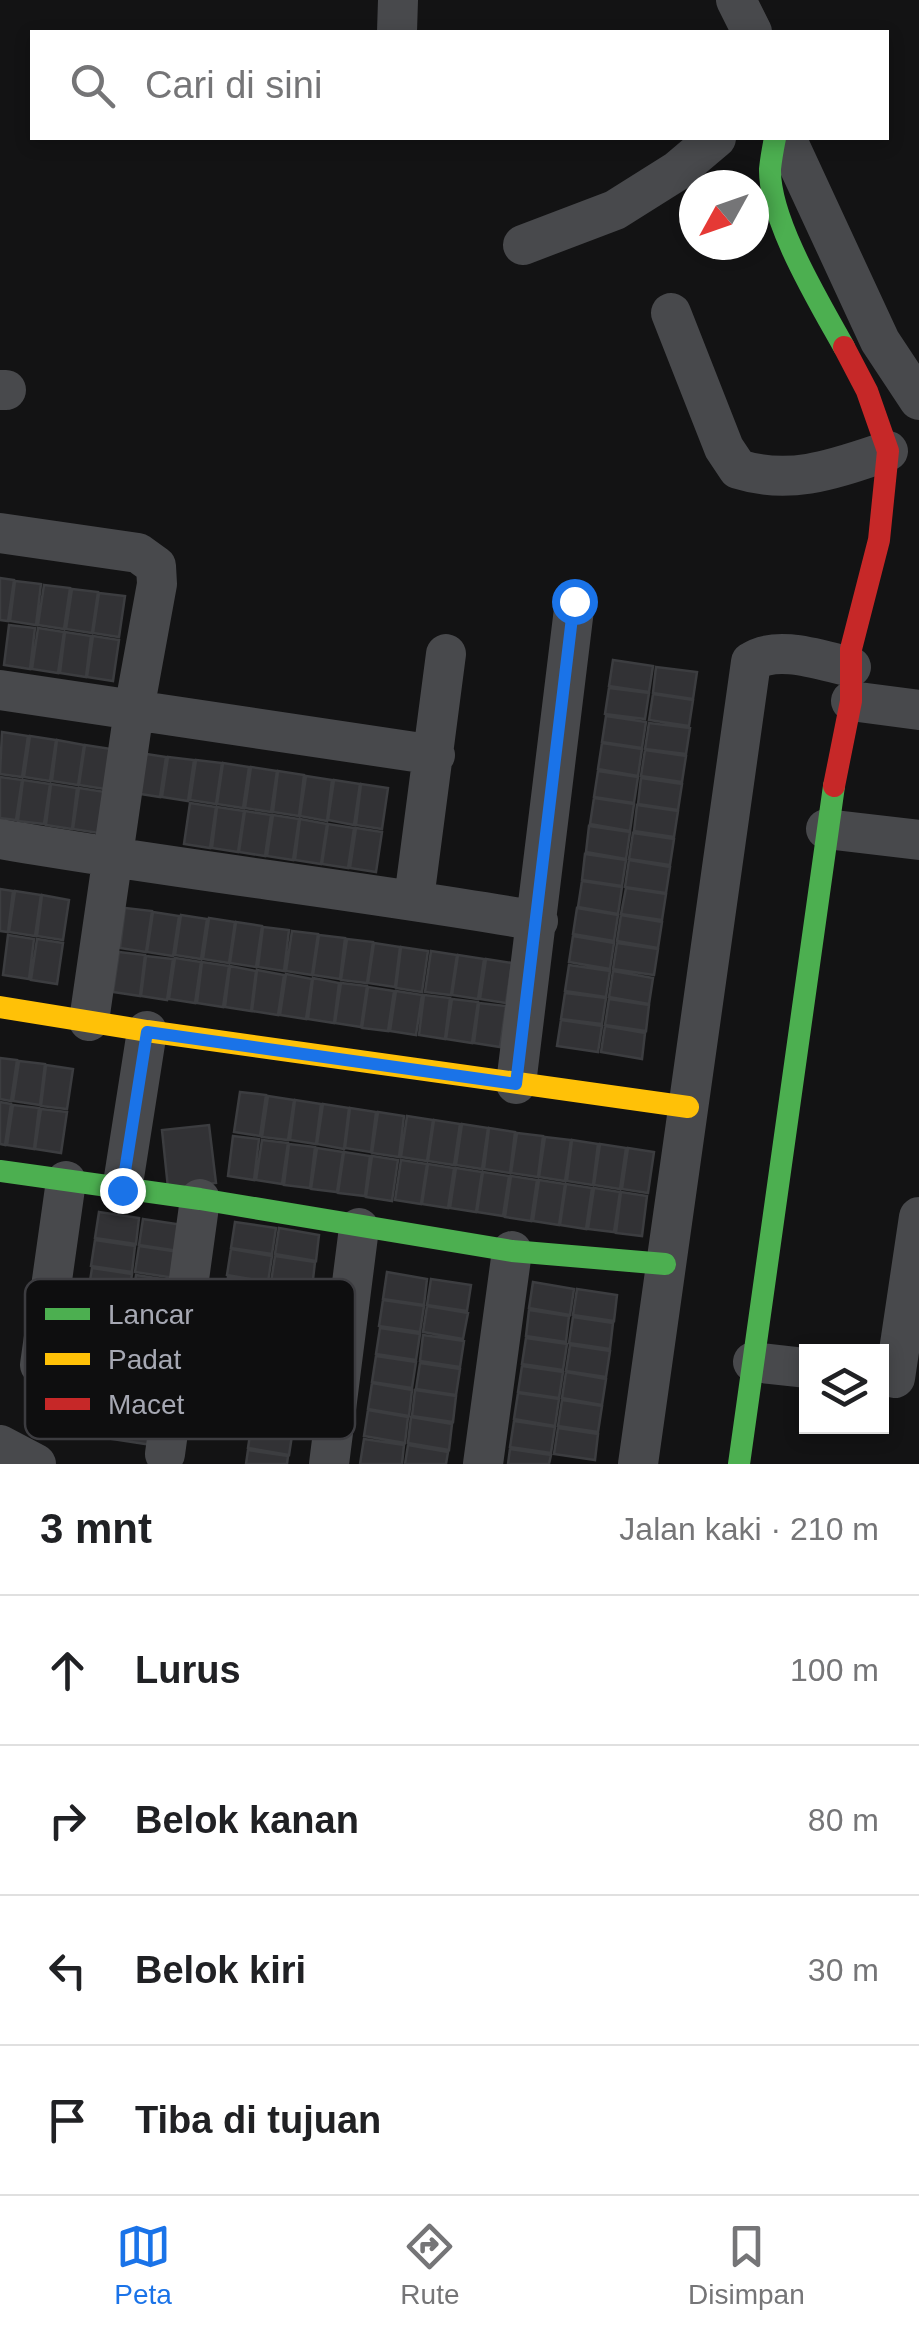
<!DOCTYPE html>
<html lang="id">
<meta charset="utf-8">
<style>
body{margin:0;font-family:Helvetica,sans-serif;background:#f2f2f2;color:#202124}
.controls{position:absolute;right:30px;bottom:30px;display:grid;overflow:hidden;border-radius:0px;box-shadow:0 5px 15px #0003}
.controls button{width:90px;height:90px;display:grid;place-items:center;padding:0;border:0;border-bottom:2px solid #e0e0e0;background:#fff;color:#202124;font:50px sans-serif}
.compass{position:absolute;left:679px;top:170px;width:90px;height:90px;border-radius:50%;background:#fff;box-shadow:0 5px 15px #0003;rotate:230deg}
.stop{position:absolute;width:30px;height:30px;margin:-22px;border:8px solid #1a73e8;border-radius:50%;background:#fff}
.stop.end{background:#1a73e8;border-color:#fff;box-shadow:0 2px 10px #0008}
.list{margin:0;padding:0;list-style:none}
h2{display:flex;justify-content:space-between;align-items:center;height:130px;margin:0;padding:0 40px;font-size:42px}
h2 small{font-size:32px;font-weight:400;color:#757577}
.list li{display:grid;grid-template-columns:65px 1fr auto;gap:30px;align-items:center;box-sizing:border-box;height:150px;padding:0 40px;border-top:2px solid #e0e0e0}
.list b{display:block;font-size:38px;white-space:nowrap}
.list em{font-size:32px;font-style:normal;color:#757577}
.icon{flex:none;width:55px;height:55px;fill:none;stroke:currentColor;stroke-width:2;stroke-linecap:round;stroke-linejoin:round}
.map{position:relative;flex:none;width:919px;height:1464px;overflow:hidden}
.search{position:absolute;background:#fff;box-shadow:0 5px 15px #0003;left:30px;right:30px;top:30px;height:110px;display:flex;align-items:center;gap:25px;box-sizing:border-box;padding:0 35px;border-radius:0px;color:#757577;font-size:38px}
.sheet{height:730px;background:#fff}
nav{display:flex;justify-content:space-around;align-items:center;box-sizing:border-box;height:140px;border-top:2px solid #e0e0e0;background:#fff;font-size:28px;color:#757577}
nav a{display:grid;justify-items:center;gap:5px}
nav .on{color:#1a73e8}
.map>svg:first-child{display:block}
.building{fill:#323235;stroke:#3c3d40;stroke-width:2.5}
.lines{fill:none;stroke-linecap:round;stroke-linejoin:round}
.street{stroke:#48494c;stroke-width:40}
.fast{stroke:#4caf50;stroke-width:22}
.slow{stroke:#ffc107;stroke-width:22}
.jam{stroke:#c62828;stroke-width:22}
.route{stroke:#1a73e8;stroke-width:12}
.key{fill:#0e0e0f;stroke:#3c3c40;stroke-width:2.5}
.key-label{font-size:28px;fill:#a6a8b3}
</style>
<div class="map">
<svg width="919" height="1464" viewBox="0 0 919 1464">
<rect width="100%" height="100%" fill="#131314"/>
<!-- building -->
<path class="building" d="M0,578L14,580L8,621L0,620Z
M15,581L41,584L36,625L10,621Z
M44,585L70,588L64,629L38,625Z
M72,589L98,592L92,633L66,629Z
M99,593L125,596L119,637L93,633Z
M9,625L35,628L30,669L4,665Z
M38,628L64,632L58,673L32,669Z
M65,632L91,636L86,677L60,673Z
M93,636L119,640L113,681L87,677Z
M613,660L653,666L649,692L609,686Z
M656,667L697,672L693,699L653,693Z
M609,688L649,693L645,719L605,714Z
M653,694L693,700L689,726L649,720Z
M606,716L646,722L642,748L602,742Z
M649,723L690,728L686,754L645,749Z
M2,732L28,736L22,777L0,774Z
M30,736L56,740L50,781L24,777Z
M57,740L84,745L78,785L52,781Z
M602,743L642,749L638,776L598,769Z
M85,745L111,749L105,789L79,785Z
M645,750L686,756L682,782L641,776Z
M140,753L166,757L160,797L134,793Z
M168,757L194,760L188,801L162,797Z
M196,760L222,763L216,804L190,800Z
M223,763L249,767L243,808L217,804Z
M251,767L277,771L271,812L245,808Z
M278,771L304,775L299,816L273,812Z
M598,771L638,777L634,803L594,797Z
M306,776L332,780L327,821L300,816Z
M0,777L22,780L16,820L0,818Z
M641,778L682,784L678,810L638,804Z
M23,780L50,784L44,824L18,821Z
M334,780L360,784L354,825L328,820Z
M51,784L77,788L72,829L46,825Z
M361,784L388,788L382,829L356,825Z
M79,788L105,792L99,833L73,829Z
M594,798L634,804L630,831L590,824Z
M190,803L216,807L210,848L184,844Z
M637,805L678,811L674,837L634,831Z
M217,807L244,811L238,852L212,848Z
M245,811L271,815L265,856L239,852Z
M273,815L299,819L293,860L267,856Z
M300,819L327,824L321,864L295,860Z
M328,824L354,828L348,868L322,864Z
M589,826L630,832L626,859L586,852Z
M356,828L382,832L376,872L350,868Z
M633,833L674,839L670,865L629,859Z
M585,854L626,860L622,886L582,880Z
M629,860L670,867L666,893L625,887Z
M582,881L622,887L618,914L578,907Z
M626,888L666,894L662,920L621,914Z
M0,889L13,891L8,932L0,931Z
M15,891L41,895L35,936L9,932Z
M42,895L69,900L63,940L37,936Z
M125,908L152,911L146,952L120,948Z
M577,908L618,915L614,941L573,934Z
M153,912L179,916L173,956L147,952Z
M181,915L207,919L201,959L175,955Z
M621,915L662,922L658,948L617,941Z
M209,918L235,922L229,963L203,959Z
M236,922L262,926L256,967L230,963Z
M263,927L289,930L284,971L258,967Z
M292,931L318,934L312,975L286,971Z
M8,935L34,939L29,979L3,975Z
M319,935L345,938L340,979L313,975Z
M573,936L614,943L610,969L569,962Z
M37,939L63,943L57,984L31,980Z
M347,939L373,942L367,983L341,980Z
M374,943L400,947L395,987L368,983Z
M617,943L658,949L654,975L613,969Z
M401,947L428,951L422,992L396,988Z
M431,951L457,955L451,995L425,992Z
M119,952L145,955L140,996L113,992Z
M458,955L484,959L478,999L452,995Z
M146,956L173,959L167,1000L141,996Z
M175,958L201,962L195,1003L169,999Z
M486,959L512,963L506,1003L480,999Z
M202,962L229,966L223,1007L197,1003Z
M569,965L610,971L606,997L565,991Z
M230,966L256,971L251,1011L225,1007Z
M257,970L284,975L278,1015L252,1011Z
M613,971L653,978L649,1004L609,997Z
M286,974L312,979L306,1019L280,1015Z
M313,978L339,983L334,1023L308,1019Z
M341,983L367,986L361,1027L335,1023Z
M368,987L394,991L388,1031L362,1028Z
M396,991L422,995L416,1035L390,1031Z
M565,993L606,998L602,1024L561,1019Z
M424,995L450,998L445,1039L419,1035Z
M452,999L478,1002L472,1043L446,1039Z
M609,999L649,1005L646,1031L605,1025Z
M479,1003L506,1006L500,1047L474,1043Z
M561,1020L602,1026L598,1052L557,1046Z
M605,1026L645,1033L642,1059L601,1052Z
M0,1058L17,1060L11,1101L0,1099Z
M19,1061L45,1064L40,1105L13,1101Z
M46,1065L73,1069L67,1109L41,1106Z
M240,1092L266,1095L260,1136L234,1132Z
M268,1096L294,1100L288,1140L262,1137Z
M295,1100L321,1104L316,1144L290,1140Z
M0,1102L11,1104L5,1145L0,1144Z
M323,1104L349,1108L344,1149L317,1144Z
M13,1105L39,1108L34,1149L7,1145Z
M350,1108L376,1112L371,1152L345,1148Z
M41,1109L67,1112L61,1153L35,1149Z
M378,1112L404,1116L399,1157L372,1153Z
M407,1116L433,1120L427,1161L401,1157Z
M434,1120L460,1124L454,1165L428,1161Z
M462,1124L488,1128L482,1169L456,1165Z
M209,1125L216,1183L168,1188L162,1130Z
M489,1128L515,1132L510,1173L484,1169Z
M517,1133L543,1136L538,1177L511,1173Z
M233,1136L259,1139L254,1180L228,1176Z
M545,1137L571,1140L565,1181L539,1177Z
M262,1140L288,1143L282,1184L256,1180Z
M572,1140L598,1144L593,1185L567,1181Z
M289,1144L315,1147L310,1188L284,1185Z
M600,1144L626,1148L620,1189L594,1185Z
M317,1148L343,1152L337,1192L311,1189Z
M628,1148L654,1152L648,1193L622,1189Z
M344,1152L370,1156L365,1196L338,1193Z
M372,1156L398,1160L392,1201L366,1197Z
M401,1160L427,1164L421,1204L395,1200Z
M428,1164L454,1168L448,1208L422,1204Z
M456,1168L482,1172L476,1212L450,1208Z
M483,1172L509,1176L503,1216L477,1212Z
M511,1176L537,1180L531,1221L505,1217Z
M539,1180L565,1184L559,1225L533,1221Z
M566,1184L592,1188L586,1229L560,1225Z
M594,1188L620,1192L614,1232L588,1229Z
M621,1192L647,1196L642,1236L616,1233Z
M99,1212L139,1218L136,1244L95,1238Z
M143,1219L183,1225L179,1251L139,1245Z
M235,1222L276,1228L272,1254L231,1248Z
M279,1228L319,1235L316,1261L275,1254Z
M95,1240L135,1246L132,1272L91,1266Z
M139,1246L179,1252L175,1278L135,1272Z
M231,1249L272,1256L268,1282L227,1275Z
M275,1256L315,1262L312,1288L271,1282Z
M92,1268L132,1274L128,1300L88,1294Z
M387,1272L427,1279L424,1305L383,1299Z
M136,1275L176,1281L172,1307L132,1301Z
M228,1277L269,1284L265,1310L225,1303Z
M431,1279L471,1285L467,1311L427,1305Z
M533,1282L574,1289L570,1315L529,1308Z
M577,1289L617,1295L614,1321L573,1315Z
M383,1300L424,1306L420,1332L379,1326Z
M427,1306L468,1313L463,1339L423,1332Z
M529,1310L569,1316L566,1342L526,1336Z
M573,1317L613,1323L610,1349L569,1343Z
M380,1328L420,1334L416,1360L376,1354Z
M423,1335L464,1341L460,1367L420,1361Z
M526,1338L567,1344L563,1370L522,1364Z
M570,1345L610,1351L606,1377L566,1371Z
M376,1356L416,1362L412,1388L372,1382Z
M420,1363L460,1369L456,1395L416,1389Z
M522,1366L563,1372L559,1398L518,1392Z
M566,1372L606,1379L602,1405L562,1398Z
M372,1383L412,1390L409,1416L368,1409Z
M415,1390L456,1396L453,1422L412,1416Z
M518,1393L559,1399L555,1426L514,1419Z
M562,1400L602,1406L598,1432L558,1426Z
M368,1410L408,1417L405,1443L364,1436Z
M115,1413L156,1419L152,1445L112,1439Z
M411,1417L452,1424L449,1450L408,1443Z
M514,1421L555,1427L551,1453L510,1447Z
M252,1422L293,1429L289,1455L248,1448Z
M558,1428L598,1434L595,1460L554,1454Z
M364,1439L404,1445L402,1464H360Z
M408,1445L448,1452L446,1464H405Z
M510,1449L551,1455L549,1464H508Z
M248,1450L288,1456L287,1464H246Z"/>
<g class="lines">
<!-- street -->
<path class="street" d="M736,0L752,32
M397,32L398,0
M786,138L880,341L919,400
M523,245L615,210L677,171L716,138
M671,313L724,448L738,469C792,486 837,468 888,451
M0,390H6
M0,533L138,553L156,566L157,584L134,710L89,1021
M0,690L435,755
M851,701L919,710
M826,829L919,840
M0,839C179,870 359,890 538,921
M414,899L446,654
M516,1084L575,601
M122,1190L147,1031
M753,1362L806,1368
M40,1365L66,1181
M895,1378L919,1217
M0,1445L36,1464
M165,1454L200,1199
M329,1464L359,1228
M483,1464L512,1251
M638,1464L751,662C778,644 822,661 851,667"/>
<!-- fast -->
<path class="fast" d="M775,138C773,148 771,159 770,169C769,220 819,302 844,347
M0,1171L200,1199L512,1251L665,1264
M739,1464L834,786"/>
<!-- slow -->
<path class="slow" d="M0,1007L147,1031L688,1107"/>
<!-- jam -->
<path class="jam" d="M834,786L851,701V649L879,540L888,451L867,391L844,347"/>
</g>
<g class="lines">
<!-- route -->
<path class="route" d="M122,1190L147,1032L516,1084L574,601"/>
</g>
<!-- legend -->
<rect x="25" y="1279" width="330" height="160" rx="15" class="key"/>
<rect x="45" y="1308" width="45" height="12" fill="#4caf50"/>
<rect x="45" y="1353" width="45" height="12" fill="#ffc107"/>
<rect x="45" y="1398" width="45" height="12" fill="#c62828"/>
<g class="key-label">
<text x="108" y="1324">Lancar</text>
<text x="108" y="1369">Padat</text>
<text x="108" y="1414">Macet</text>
</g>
</svg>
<div class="controls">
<button><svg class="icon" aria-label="layers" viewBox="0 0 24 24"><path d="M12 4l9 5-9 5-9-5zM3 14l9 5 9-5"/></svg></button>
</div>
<svg class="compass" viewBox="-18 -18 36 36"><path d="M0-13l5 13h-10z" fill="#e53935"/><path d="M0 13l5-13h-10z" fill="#757577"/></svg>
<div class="stop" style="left:574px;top:601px"></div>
<div class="stop end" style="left:122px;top:1190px"></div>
<div class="search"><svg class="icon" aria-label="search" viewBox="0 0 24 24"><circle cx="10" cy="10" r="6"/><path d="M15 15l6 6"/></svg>Cari di sini</div>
</div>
<section class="sheet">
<h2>3 mnt<small>Jalan kaki · 210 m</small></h2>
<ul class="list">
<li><svg class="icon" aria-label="ahead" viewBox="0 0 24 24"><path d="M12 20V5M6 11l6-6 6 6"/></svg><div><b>Lurus</b></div><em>100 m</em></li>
<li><svg class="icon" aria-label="right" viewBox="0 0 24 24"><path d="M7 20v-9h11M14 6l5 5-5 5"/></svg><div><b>Belok kanan</b></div><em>80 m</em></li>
<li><svg class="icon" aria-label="left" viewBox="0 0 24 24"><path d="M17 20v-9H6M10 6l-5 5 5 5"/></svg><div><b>Belok kiri</b></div><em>30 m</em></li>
<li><svg class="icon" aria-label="arrive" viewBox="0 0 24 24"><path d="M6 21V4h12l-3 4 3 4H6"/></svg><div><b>Tiba di tujuan</b></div></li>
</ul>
</section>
<nav>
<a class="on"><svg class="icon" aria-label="map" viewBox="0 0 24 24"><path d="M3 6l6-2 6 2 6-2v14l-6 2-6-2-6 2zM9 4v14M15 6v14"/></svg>Peta</a>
<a><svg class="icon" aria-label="directions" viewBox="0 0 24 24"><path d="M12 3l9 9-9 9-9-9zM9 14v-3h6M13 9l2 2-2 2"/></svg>Rute</a>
<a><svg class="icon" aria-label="saved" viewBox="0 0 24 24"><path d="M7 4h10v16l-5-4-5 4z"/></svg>Disimpan</a>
</nav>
